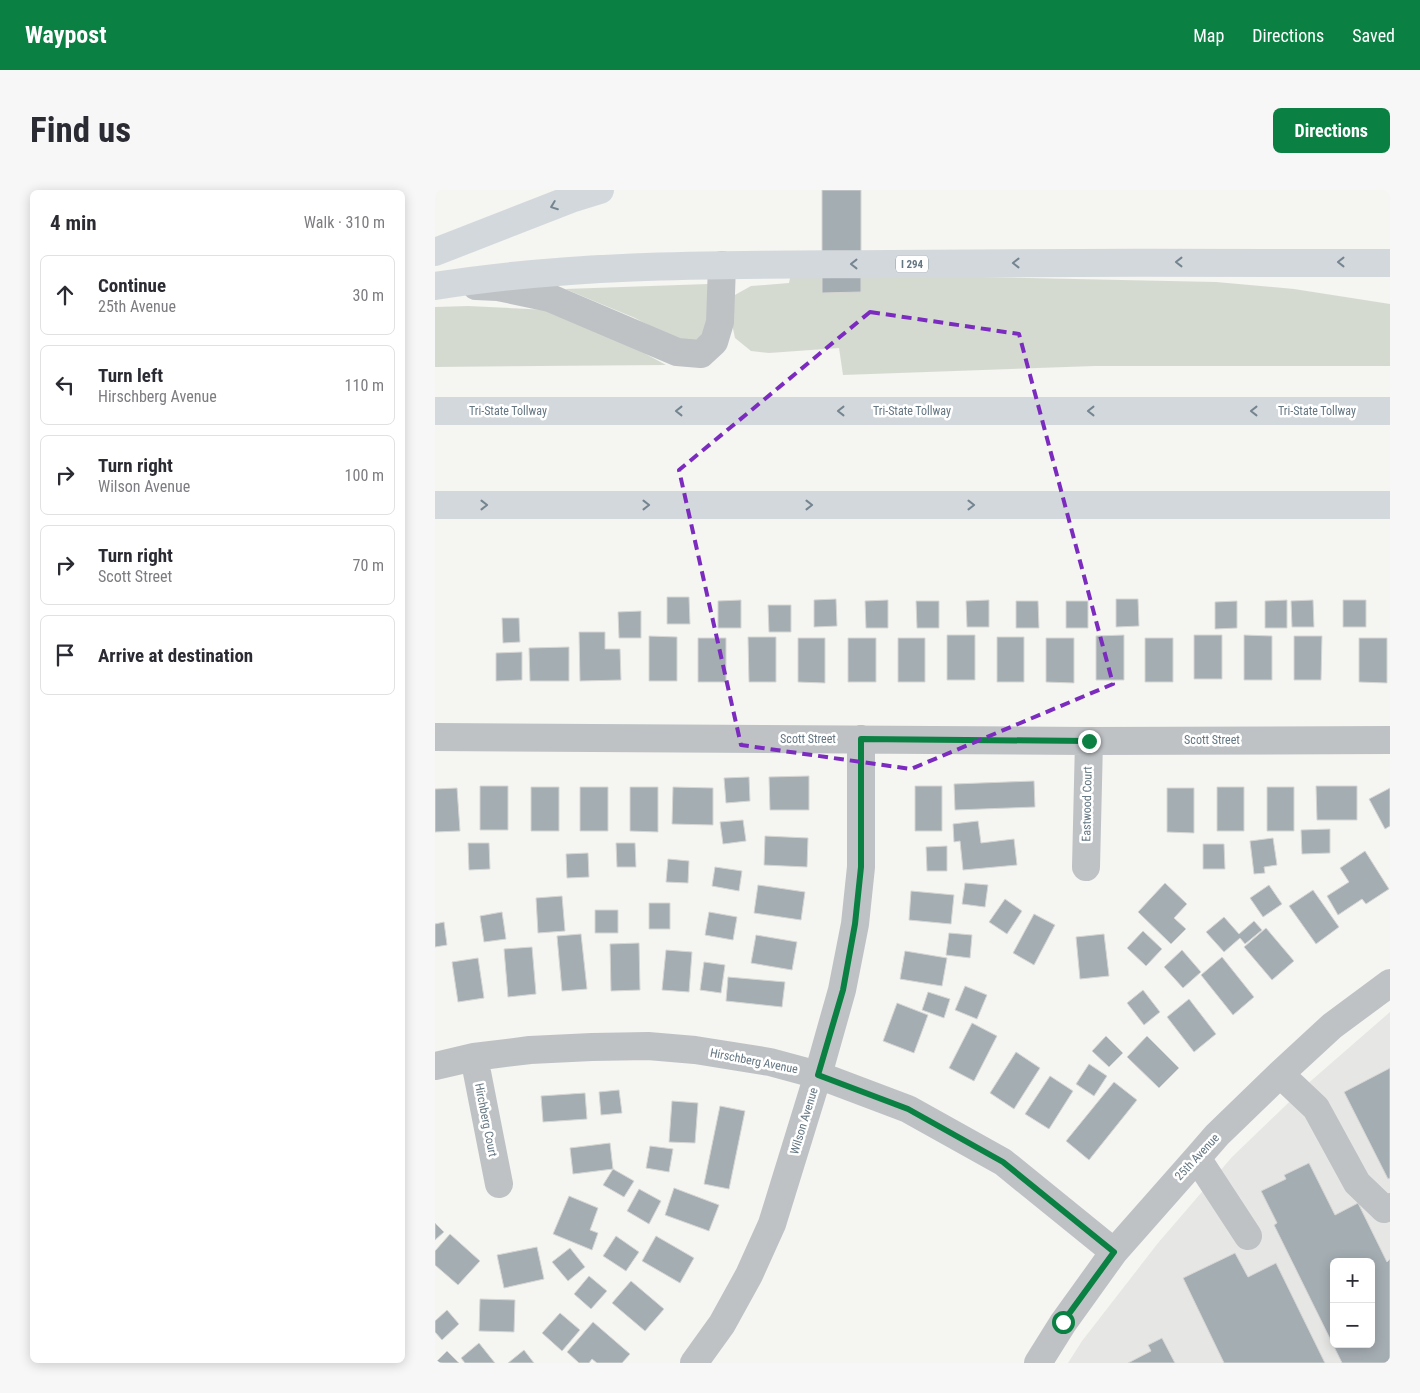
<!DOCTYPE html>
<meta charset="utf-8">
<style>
body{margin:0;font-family:"Roboto Condensed",sans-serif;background:#f7f7f7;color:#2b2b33}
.controls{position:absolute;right:15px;bottom:15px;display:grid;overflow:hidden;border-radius:8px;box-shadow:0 2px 12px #0003}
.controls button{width:45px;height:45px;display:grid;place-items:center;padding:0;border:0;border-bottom:1px solid #e1e1e2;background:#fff;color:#2b2b33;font:25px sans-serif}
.stop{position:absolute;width:15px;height:15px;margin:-11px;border:4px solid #0b8043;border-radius:50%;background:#fff}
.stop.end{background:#0b8043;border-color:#fff;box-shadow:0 1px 5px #0008}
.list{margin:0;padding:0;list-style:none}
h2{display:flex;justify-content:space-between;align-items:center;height:65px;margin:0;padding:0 20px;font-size:21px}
h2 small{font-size:16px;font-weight:400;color:#7c7c81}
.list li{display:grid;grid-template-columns:32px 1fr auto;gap:15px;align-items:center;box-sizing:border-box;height:80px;margin:0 10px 10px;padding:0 10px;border:1px solid #e1e1e2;border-radius:8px}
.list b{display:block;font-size:19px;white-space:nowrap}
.list p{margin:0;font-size:16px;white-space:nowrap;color:#7c7c81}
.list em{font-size:16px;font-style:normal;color:#7c7c81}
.icon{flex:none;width:28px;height:28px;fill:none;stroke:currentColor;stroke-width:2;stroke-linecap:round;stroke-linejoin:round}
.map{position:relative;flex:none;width:955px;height:1173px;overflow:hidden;border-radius:8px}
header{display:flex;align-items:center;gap:30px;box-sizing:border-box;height:70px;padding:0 25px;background:#0b8043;color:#fff}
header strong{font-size:24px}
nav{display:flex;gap:28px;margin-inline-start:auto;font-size:18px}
.intro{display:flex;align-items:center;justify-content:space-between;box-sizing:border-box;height:120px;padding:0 30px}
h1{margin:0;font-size:35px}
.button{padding:12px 22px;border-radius:8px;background:#0b8043;color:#fff;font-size:18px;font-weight:700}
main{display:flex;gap:30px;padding:0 30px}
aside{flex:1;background:#fff;border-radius:8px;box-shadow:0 2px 12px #0003}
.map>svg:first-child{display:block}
.built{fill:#e6e6e5;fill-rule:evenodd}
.green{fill:#d5dad1}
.building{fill:#a4adb2;stroke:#d6d6d4;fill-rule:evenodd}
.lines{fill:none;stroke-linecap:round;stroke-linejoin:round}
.minor{stroke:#bec2c5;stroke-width:28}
.highway{stroke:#d3d8dc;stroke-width:28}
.oneway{stroke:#758590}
.route{stroke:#0b8043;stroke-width:6}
.marked{fill:none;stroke:#7b2cbf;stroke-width:4;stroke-dasharray:10 6;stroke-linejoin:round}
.labels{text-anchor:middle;stroke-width:5;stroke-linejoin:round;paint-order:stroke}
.shield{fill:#fff;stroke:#929fa8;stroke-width:1}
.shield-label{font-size:11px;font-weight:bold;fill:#647682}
.street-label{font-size:12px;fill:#647682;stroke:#fff}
</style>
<header>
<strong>Waypost</strong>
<nav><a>Map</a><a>Directions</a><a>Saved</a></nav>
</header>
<div class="intro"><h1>Find us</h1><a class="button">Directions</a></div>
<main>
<aside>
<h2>4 min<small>Walk · 310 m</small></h2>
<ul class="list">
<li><svg class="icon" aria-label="ahead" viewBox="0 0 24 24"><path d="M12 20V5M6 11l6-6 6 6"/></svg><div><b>Continue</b><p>25th Avenue</p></div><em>30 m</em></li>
<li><svg class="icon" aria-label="left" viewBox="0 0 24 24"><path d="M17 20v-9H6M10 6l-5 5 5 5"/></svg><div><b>Turn left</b><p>Hirschberg Avenue</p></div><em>110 m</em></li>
<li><svg class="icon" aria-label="right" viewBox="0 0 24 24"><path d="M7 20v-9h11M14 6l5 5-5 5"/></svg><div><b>Turn right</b><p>Wilson Avenue</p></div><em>100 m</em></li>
<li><svg class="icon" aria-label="right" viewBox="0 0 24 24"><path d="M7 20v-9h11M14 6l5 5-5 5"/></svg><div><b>Turn right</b><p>Scott Street</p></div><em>70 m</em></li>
<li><svg class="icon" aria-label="arrive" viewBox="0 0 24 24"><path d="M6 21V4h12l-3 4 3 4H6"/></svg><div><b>Arrive at destination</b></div></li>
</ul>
</aside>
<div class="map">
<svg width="955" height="1173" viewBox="0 0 955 1173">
<rect width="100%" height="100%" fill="#f5f5f1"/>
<!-- built -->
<path class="built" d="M955,822V1173H633L647,1151L723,1053L797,967L878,889ZM899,1072H936V1154H899Z"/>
<!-- green -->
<path class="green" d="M356,83L781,92L859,99L955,114V176H660L408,185L404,158L334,163L316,161L300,148L294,120L298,106L316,96L354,93Z
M273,94L272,127L268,145L256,153L245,152L200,128L130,99Z
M33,116L114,120L145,128L231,175L0,177V117Z"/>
<!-- building -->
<path class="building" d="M387,0H426V102L387,103Z
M232,407H254L255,434H232Z
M401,409L402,436L379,437V410Z
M681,409H703L704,436L681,437Z
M306,410V438H283V411Z
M453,410V438H431L430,411Z
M554,410V437H532L531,411Z
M852,410V438H830V411Z
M878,410L879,437H857L856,411Z
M908,410H931V437H908Z
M481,411H504V438H482Z
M581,411H603L604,438H581Z
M631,411H653V438H631Z
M802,411V438L780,439V412Z
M333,415H356V442H334Z
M206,421V448H184L183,422Z
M67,428H84L85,452L68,453Z
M144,442H170V459H185L186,490L145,491Z
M512,445H540V490H512Z
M689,445V490H661V446Z
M759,445H787V489H759Z
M809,445L837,446V490H809Z
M214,446L242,447V491H214Z
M859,446H887L886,490H859Z
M313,447H341V492H314Z
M562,447H589V492H562Z
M263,448H291V492H263Z
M363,448H390V493L363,492Z
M413,448H441V492H413Z
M463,448H490V492H463Z
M611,448H639V493L611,492Z
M710,448H738V492H710Z
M924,448H952V493L924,492Z
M134,457V491H95L94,458Z
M87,462V490L61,491V463Z
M374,586V620H335L334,587Z
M314,587L315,611L291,613L289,588Z
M599,591L600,617L520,620L519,594Z
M45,596H73V640H45Z
M480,596H507V641H480Z
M881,596H922V630H882Z
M96,597H124V641H96Z
M145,597H173V641H145Z
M195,597H223V642L195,641Z
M238,597L278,598V635L237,634Z
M782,597H809V641H782Z
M832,597H859V641H832Z
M22,598L25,641L0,642V599Z
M732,598H759V643L732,642Z
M955,598V636L950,639L934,609Z
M308,630L311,651L288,654L285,632Z
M543,631L546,653L579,649L582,675L528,680L525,651L519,652L518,634Z
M895,639V663L867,664L866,640Z
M330,646L373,648L372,677L329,675Z
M838,648L842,675L829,677L830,683L819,684L815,651Z
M33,653H54L55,679L34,680Z
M181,653H200L201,677H182Z
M768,654H789L790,679H768Z
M512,656V681H492L491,657Z
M930,661L954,699L931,714L927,709L903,725L892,706L914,692L905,678Z
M153,663L154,687L132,688L131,664Z
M233,669L254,671L253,693L231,692Z
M280,677L307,681L304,701L277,696Z
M530,693L553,695L550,717L527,714Z
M730,693L752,714L739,728L751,739L736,754L703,722Z
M323,695L370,702L366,730L319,723Z
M834,695L847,714L828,727L815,708Z
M878,700L904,737L881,754L854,716Z
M476,701L519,705L516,734L474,730Z
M127,706L130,741L103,743L101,708Z
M570,709L587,721L572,744L554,732Z
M214,713H235V739H214Z
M160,720H183V743H160Z
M67,722L71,749L49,752L45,726Z
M274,722L302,727L298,750L270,745Z
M599,724L620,735L599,775L578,763Z
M789,727L804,744L819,731L827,740L810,754L805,748L789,762L771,742Z
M9,732L12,755L0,757V734Z
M831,738L859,771L837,790L809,757Z
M708,741L727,759L711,776L692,758Z
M514,743L537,745L535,768L511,765Z
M146,744L152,799L127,801L122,746Z
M669,744L674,786L645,789L641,747Z
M321,745L362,752L357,780L316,773Z
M204,753L205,800L176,801L175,754Z
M97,757L101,804L73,807L69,759Z
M231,760L257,762L254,802L227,800Z
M747,760L766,782L748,798L729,777Z
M470,761L512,768L507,796L465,789Z
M787,767L819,807L798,825L766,785Z
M43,768L49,808L23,812L17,772Z
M269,772L290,775L286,803L265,800Z
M293,787L350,792L347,817L291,811Z
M530,796L552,805L542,829L520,820Z
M708,800L725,822L709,835L692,813Z
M493,802L515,809L509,828L487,820Z
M754,809L781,844L759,862L732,827Z
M462,813L493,825L479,863L448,851Z
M537,833L562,846L539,891L514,878Z
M671,846L688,863L674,877L657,861Z
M712,846L744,878L724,898L692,867Z
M581,862L605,878L579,919L555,903Z
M654,874L672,886L659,906L641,894Z
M955,878V988L953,989L909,902Z
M615,886L638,901L614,939L590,924Z
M679,892L702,910L654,970L631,951Z
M184,900L187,923L166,925L164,902Z
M150,903L152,929L108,932L106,906Z
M237,911L263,913L260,953L234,952Z
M285,916L310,921L294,999L269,994Z
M175,953L178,979L138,984L135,958Z
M215,956L238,959L234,982L211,978Z
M874,973L900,1025L923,1013L952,1072L955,1069V1173H907L839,1035L842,1033L826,1001L851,989L849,985ZM899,1072H936V1154H899Z
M178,979L199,991L189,1007L168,995Z
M239,998L284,1015L274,1041L230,1025Z
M204,999L226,1011L214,1034L192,1021Z
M134,1006L163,1018L155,1040L163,1043L157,1060L118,1044Z
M0,1033L9,1042L0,1050Z
M15,1044L45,1071L23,1095L0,1075V1061Z
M181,1046L204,1062L191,1081L168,1066Z
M221,1046L259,1068L245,1093L207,1071Z
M102,1057L109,1089L69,1098L62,1065Z
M135,1058L150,1077L133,1091L117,1072Z
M800,1063L813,1087L841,1073L890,1173H789L748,1088Z
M154,1086L172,1101L156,1119L139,1104Z
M196,1091L229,1119L210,1141L177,1113Z
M45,1109L80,1110L79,1142L44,1141Z
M12,1120L24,1134L7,1150L0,1142V1131Z
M125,1123L145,1140L127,1161L107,1143Z
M158,1132L195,1164L187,1173H162L157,1169L154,1173H144L132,1162Z
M727,1148L740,1173H693L716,1161L713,1155Z
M44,1153L60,1173H30L26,1168Z
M89,1160L99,1173H73Z
M12,1161L24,1173H0Z"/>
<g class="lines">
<!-- minor -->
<path class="minor" d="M41,96L63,97L115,108L242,162L266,164L279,152L285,132L287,75
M0,547L654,551L955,550
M651,677L654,551
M39,867L64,994
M0,876L39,867L95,860L157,857L213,856L260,860L335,872L383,885L473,919L568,972L679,1062
M845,884L881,918L922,993L949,1019L955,1017
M762,968L813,1046
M259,1173L287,1134L314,1085L337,1034L383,885L407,800L420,734L426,677V549
M603,1173L628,1133L679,1062L762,968L782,945L845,884L897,836L955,793"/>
<!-- highway -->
<path class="highway" d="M0,62L136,9L165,0
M0,96C151,72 303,75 455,74C622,73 788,72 955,73
M0,221H955
M0,315H955"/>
</g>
<!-- one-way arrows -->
<defs><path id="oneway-chevron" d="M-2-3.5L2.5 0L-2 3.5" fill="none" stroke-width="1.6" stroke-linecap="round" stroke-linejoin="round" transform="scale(1.25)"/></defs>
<g class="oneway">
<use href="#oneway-chevron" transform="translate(119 16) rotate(159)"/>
<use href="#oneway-chevron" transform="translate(744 72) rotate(180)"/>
<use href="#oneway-chevron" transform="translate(906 72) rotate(-180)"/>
<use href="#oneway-chevron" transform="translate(581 73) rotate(180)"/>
<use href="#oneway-chevron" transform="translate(419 74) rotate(180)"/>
<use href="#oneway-chevron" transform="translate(244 221) rotate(180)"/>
<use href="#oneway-chevron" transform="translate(406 221) rotate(-180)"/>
<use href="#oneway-chevron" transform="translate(656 221) rotate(-180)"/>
<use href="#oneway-chevron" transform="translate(819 221) rotate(-180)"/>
<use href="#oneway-chevron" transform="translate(49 315)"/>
<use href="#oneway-chevron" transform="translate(211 315)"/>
<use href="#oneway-chevron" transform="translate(374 315)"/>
<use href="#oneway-chevron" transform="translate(536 315)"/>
</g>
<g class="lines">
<!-- route -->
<path class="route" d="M628,1132L679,1062L568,972L473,919L383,885L408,800L420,734L426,677V549L654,551"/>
</g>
<!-- marked area -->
<path class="marked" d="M435,122L584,144L678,494L476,579L306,555L244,280Z"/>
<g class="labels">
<!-- shield labels -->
<rect class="shield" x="461" y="65.5" width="32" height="17" rx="4"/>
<g class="shield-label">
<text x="477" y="78">I 294</text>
</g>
<!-- street labels -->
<g class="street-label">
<text x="73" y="225">Tri-State Tollway</text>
<text x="477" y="225">Tri-State Tollway</text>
<text x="882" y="225">Tri-State Tollway</text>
<text x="373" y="553">Scott Street</text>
<text x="777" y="554">Scott Street</text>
<text transform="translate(652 614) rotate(-89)" y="4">Eastwood Court</text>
<text transform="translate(319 871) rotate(11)" y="4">Hirschberg Avenue</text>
<text transform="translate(51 930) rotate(79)" y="4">Hirchberg Court</text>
<text transform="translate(369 931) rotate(-73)" y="4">Wilson Avenue</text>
<text transform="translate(762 967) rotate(-47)" y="4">25th Avenue</text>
</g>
</g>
</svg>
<div class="controls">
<button>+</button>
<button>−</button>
</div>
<div class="stop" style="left:628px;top:1132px"></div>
<div class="stop end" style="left:654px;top:551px"></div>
</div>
</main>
